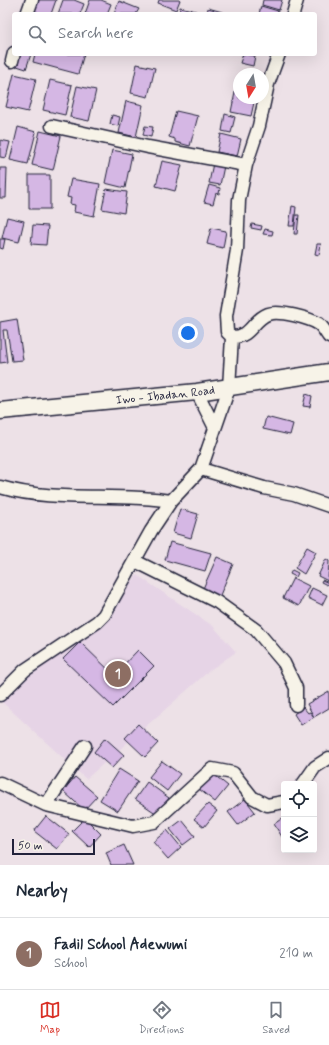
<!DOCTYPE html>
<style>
body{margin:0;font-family:Mynerve,sans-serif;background:#f2f2f3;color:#1f2937}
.controls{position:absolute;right:12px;bottom:12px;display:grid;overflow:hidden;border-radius:4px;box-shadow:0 4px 16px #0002}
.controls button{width:36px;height:36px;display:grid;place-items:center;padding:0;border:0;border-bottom:1px solid #e0e1e3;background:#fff;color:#1f2937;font:20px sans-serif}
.compass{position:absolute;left:233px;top:68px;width:36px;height:36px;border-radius:50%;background:#fff;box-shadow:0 4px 16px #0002;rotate:191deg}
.scale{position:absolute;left:12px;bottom:10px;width:83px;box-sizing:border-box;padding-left:4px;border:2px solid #22223b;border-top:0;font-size:11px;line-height:14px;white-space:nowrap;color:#22223b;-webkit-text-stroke:3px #f7f3e8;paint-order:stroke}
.you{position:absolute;left:188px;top:333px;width:14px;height:14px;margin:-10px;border:3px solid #fff;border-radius:50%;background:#1a73e8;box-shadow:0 0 0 6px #1a73e833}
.badge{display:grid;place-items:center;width:26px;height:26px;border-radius:50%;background:#d93025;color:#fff;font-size:13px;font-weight:700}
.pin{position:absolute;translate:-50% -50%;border:2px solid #fff;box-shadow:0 1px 4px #0006}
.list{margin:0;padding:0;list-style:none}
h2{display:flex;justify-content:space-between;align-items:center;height:52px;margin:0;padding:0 16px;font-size:17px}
h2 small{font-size:13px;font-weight:400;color:#747a83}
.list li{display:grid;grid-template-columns:26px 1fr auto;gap:12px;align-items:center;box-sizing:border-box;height:72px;padding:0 16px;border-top:1px solid #e0e1e3}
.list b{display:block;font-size:15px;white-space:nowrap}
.list p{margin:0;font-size:13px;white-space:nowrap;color:#747a83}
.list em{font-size:13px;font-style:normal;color:#747a83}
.icon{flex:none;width:22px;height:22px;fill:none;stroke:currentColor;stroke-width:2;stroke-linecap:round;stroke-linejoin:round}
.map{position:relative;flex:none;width:329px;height:865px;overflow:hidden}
.search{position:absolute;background:#fff;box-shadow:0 4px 16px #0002;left:12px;right:12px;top:12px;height:44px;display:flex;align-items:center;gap:10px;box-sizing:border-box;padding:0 14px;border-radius:4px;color:#747a83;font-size:15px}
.sheet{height:124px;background:#fff}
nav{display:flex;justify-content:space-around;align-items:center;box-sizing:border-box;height:56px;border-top:1px solid #e0e1e3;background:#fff;font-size:11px;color:#747a83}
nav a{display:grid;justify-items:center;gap:2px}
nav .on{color:#d93025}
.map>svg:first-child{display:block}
.built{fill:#e6d4e6}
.building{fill:#d5b7e4;stroke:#22223b}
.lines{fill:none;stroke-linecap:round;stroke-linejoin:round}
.minor-casing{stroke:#22223b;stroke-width:15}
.major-casing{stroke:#22223b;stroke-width:19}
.minor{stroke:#f7f3e8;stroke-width:12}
.major{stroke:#f7f3e8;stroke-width:16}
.labels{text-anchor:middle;stroke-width:3.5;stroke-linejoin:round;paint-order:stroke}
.street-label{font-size:12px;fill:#22223b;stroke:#f7f3e8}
</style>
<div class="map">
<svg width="329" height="865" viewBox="0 0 329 865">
<rect width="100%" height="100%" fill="#ede1e7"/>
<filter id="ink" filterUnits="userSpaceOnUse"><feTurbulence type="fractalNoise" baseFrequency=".025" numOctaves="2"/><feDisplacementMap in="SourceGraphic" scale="8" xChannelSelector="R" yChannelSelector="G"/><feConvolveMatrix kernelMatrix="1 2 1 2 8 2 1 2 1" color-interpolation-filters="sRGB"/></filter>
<g filter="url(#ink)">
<!-- built -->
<path class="built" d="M137,575L213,626L236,652L210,670L86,779L2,702L25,679L104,615Z"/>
<!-- building -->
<path class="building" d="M36,0H56L51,14H42L32,10Z
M63,0H74L84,4L80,14H58Z
M90,0H101L111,4L107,14H85Z
M159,0H180L176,10L158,3Z
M263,0H282L279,10L262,5Z
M119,1L139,9L136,14H114Z
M261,6L278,11L277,14H259Z
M180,7L196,11V14H179Z
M208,8L226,13V14H207Z
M18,54H31L26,69L14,65Z
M35,54H84L78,74L33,62Z
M243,54L255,56L253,66L240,63Z
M137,64L155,68L148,97L131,93Z
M14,74L36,79L28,112L6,107Z
M238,78L239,98H255L251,116L231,112Z
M50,80L72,85L65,115L43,110Z
M77,86L96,90L89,121L70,117Z
M126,101L143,105L136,137L119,133Z
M176,111L198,116L190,146L175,142V139L169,137Z
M225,114L235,117L231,133L222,131Z
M112,115L120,117L118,126L110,124Z
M145,126L153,127L151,137L143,135Z
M18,127L36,132L28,164L10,160Z
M40,131L61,136L53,170L32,165Z
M221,134L241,139L237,156L217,152Z
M0,140L10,142L6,158L0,157Z
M112,150L132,154L125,188L105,183Z
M162,161L182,165L175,191L156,186Z
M213,163L224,166L220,185L209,183Z
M0,168H7L6,198H0Z
M29,175H50V209H29Z
M71,179L100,184L94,216L74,212L75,205L70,204L71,198L67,197Z
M209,185L220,188L219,194L216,193L213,204L204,202Z
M106,189L127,192L124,213L102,209Z
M292,206L296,207L294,226H289Z
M296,215H299L297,234H294Z
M7,217L24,221L19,242L2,238Z
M252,224L262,226L261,230L251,228Z
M33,225L48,226L46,245L31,244Z
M211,228L226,231L223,248L207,244Z
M265,229L273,231L272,235L263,234Z
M0,239H5L3,249L0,248Z
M317,244H321L319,255L315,254Z
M17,319L23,360L12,361L7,330H3L7,362L0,363V322Z
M306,394L312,396L310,407L303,406Z
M266,417L293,424L290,435L263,429Z
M180,509L198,514L191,538L173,533Z
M170,542L211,553L205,571L165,560Z
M307,547L316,552L304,574L295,568Z
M217,557L233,564L218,600L201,593Z
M326,559L329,561L328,581L318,576Z
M292,570L298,573L296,577L290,574Z
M293,578L309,586L299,606L283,598Z
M322,580L329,583L327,585L321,582Z
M312,588L327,595L322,605L308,598Z
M80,642L114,675L138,650L154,666L113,707L63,659Z
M329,691V708L314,717L307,704Z
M303,707L308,713L310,712L314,717L301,725L294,714Z
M138,724L158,743L145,757L125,738Z
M105,738L124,755L112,768L94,752Z
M162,761L180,774L167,791L149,777Z
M119,769L138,781L118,811L100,800Z
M212,773L228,786L215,802L199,789Z
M75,777L97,796L84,810L63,791Z
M147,782L169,798L157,814L135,799Z
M245,799L255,812L238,825L228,812Z
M208,804L217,811L204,827L194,819Z
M46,816L69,834L57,849L34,831Z
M284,817V840L274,824Z
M85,818L101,834L89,847L72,831Z
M182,820L195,836L183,845L170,829Z
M167,830L181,847L168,859L153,842Z
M124,845L133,865H111L106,853Z"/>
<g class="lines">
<defs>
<path id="minor" d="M27,14L32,0
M293,14L297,0
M279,54L268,84L259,126L246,165L239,200L237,250L226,316L227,332L232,337C252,337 252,320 268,314C279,310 309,318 319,324C323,327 326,333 329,337
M12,61L14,53
M52,126L148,147L246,165
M197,392L215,428
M201,469L264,488L294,494L329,506
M0,487C55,503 115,492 171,501
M135,561L217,602L256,630L284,663L296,688V705
M0,695L25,670L97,622L104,615L151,531L171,501L201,469L229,388L232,337
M0,783L46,805L133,826L154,822L212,769L233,773L252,797L267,805L284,802
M303,784L315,767L329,758
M46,805L85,746"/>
<g id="major">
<path id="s1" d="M0,411L197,392L329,372"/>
</g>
</defs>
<!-- minor casing -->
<use href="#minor" class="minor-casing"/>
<!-- major casing -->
<use href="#major" class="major-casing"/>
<!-- minor -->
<use href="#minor" class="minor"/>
<!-- major -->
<use href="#major" class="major"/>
</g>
</g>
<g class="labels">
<!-- street labels -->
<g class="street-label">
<text dy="4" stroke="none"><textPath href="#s1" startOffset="166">Iwo - Ibadan Road</textPath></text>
</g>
</g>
</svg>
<div class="controls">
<button><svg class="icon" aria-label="locate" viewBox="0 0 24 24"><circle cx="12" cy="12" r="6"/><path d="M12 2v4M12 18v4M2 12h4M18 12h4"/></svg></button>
<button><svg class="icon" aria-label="layers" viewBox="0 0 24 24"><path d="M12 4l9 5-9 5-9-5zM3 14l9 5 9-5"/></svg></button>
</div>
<svg class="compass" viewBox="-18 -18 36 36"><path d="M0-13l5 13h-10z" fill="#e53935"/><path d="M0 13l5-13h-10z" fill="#747a83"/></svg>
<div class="scale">50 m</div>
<div class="you"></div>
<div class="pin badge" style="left:118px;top:674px;background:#8d6e63">1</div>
<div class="search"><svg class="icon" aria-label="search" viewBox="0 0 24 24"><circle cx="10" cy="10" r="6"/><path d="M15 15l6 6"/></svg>Search here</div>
</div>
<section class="sheet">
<h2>Nearby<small></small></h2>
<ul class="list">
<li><span class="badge" style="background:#8d6e63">1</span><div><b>Fadil School Adewumi</b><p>School</p></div><em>210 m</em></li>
</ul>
</section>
<nav>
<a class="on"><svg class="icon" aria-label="map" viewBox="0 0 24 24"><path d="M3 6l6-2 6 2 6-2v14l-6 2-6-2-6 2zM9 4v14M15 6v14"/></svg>Map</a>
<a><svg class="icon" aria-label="directions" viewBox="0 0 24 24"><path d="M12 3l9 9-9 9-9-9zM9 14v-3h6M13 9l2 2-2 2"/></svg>Directions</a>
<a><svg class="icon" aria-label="saved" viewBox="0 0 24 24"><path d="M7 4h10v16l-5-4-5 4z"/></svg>Saved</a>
</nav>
